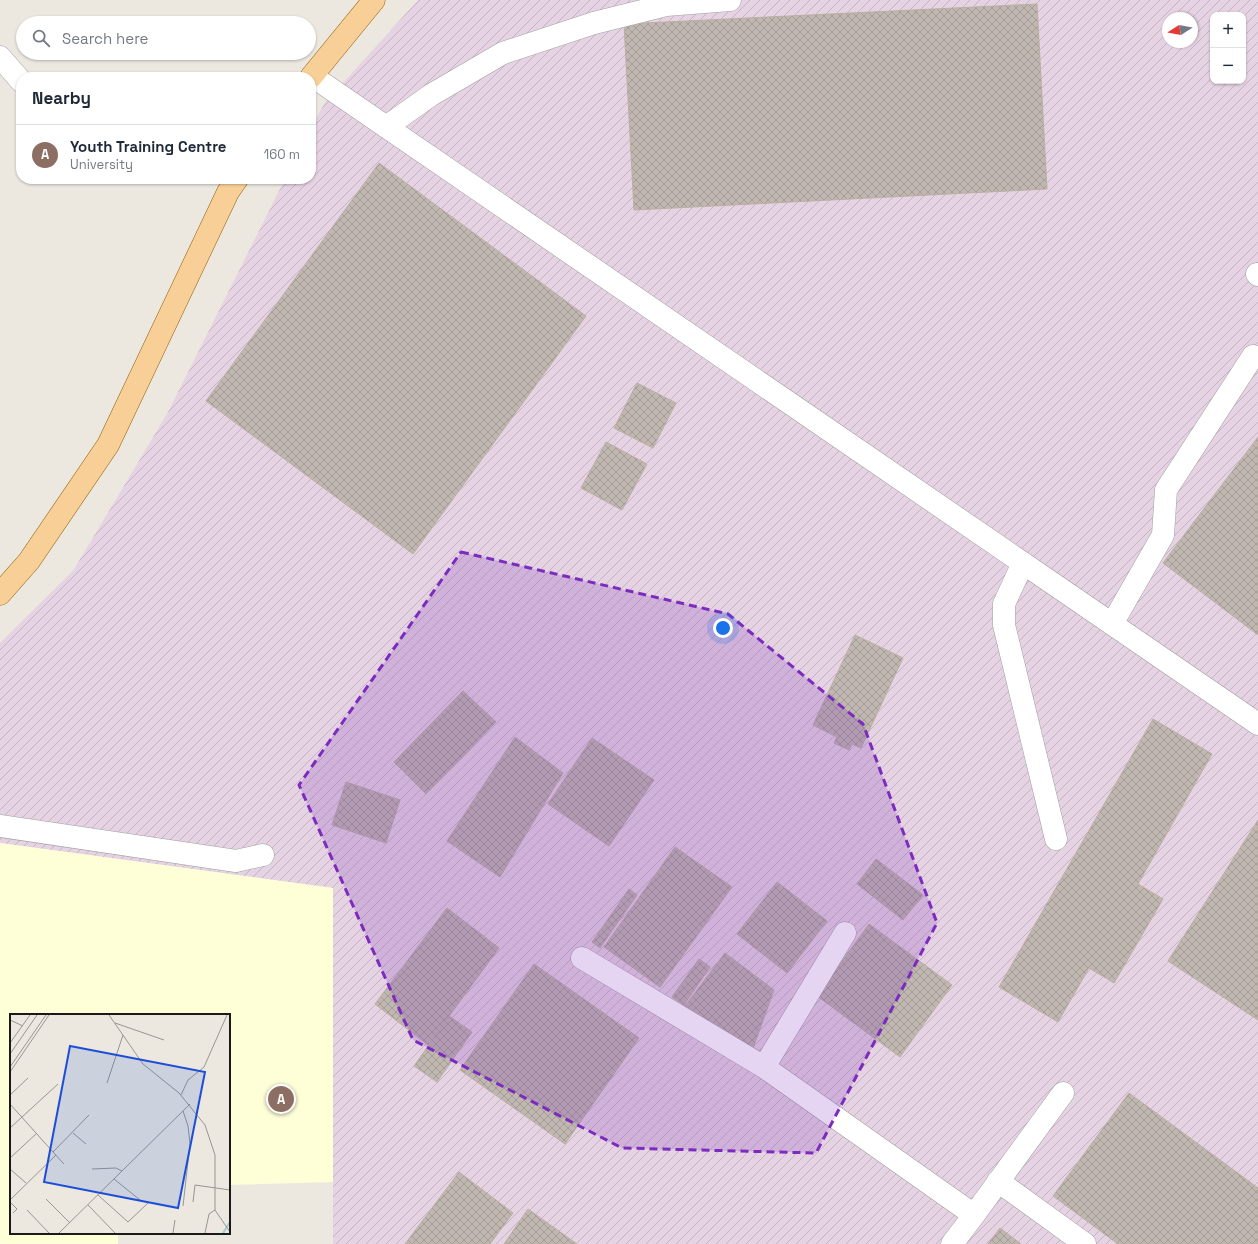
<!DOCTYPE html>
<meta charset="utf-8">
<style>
body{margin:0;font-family:"Space Grotesk",sans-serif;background:#f6f6f7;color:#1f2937}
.controls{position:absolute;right:12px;top:12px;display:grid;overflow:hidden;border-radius:8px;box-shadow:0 1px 3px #0004}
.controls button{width:36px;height:36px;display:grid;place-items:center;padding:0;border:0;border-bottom:1px solid #e0e1e3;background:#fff;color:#1f2937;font:20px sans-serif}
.compass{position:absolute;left:1162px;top:12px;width:36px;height:36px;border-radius:50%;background:#fff;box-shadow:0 1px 3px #0004;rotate:259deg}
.you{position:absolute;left:723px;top:628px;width:14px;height:14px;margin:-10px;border:3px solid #fff;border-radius:50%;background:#1a73e8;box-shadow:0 0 0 6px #1a73e833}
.badge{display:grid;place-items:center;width:26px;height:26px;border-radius:50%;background:#d93025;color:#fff;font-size:13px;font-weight:700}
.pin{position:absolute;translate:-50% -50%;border:2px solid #fff;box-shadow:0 1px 4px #0006}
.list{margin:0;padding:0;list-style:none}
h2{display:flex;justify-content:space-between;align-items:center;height:52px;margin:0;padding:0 16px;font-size:17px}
h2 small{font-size:13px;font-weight:400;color:#747a83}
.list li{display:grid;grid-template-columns:26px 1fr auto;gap:12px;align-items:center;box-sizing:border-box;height:60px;padding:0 16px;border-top:1px solid #e0e1e3}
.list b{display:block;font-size:15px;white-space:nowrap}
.list p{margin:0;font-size:13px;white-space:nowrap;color:#747a83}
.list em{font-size:13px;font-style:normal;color:#747a83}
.icon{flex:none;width:22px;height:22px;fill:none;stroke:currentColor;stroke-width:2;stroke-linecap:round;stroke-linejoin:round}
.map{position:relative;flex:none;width:1258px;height:1244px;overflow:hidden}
.search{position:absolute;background:#fff;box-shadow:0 1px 3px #0004;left:16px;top:16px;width:300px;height:44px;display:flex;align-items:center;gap:10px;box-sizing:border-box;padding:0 14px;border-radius:22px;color:#747a83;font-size:15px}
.panel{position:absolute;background:#fff;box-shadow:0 1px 3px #0004;left:16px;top:72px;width:300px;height:112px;border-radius:16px}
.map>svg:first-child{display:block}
.industrial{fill:url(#industrial-furrows);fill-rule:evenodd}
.education{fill:#fefed7}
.building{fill:url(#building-cross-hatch);stroke:#bdaea3}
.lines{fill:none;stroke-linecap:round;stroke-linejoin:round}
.minor-casing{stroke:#a1a1a1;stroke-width:23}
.major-casing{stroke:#8d5f04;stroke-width:23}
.minor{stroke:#fff;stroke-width:22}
.major{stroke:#f9cf98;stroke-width:22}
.marked{fill:#7b2cbf;fill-opacity:0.2;stroke:#7b2cbf;stroke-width:3;stroke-dasharray:8 5;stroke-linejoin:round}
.inset-river{fill:none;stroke:#a1cdd9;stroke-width:2}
.inset-road{fill:none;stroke:#989691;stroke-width:1}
.view{fill:#1d4ed8;fill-opacity:0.15;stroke:#1d4ed8;stroke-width:2}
.inset-edge{fill:none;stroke:#1a1a1a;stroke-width:2}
</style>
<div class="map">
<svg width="1258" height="1244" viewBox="0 0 1258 1244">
<defs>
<pattern id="industrial-furrows" width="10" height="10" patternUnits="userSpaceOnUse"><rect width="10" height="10" fill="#e5d2e2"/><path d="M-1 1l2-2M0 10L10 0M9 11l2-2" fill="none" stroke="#c4b4c1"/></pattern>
<pattern id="building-cross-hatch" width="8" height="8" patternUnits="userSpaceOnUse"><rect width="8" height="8" fill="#c0b7b0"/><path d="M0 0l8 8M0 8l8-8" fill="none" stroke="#a49d97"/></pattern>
</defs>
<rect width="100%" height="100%" fill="#ece8e0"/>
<!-- industrial -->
<path class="industrial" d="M418,0H1258V1244H333V888L0,843V643L73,571L167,414L285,179H311V128L324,104ZM1213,15H1243V81H1213ZM1168,18H1192V42H1168Z"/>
<!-- education -->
<path class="education" d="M0,843L333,888V1182L229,1185V1015H11V1233H118V1244H0Z"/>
<!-- building -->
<path class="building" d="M1037,4L1047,189L634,210L624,24Z
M379,163L586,316L413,554L206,401Z
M637,383L676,403L653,448L614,428Z
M1258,437V635L1163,563Z
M606,442L647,464L622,510L581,488Z
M855,635L903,658L861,748L852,744L849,750L834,743L837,737L813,725Z
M463,691L496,722L426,794L394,762Z
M1153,719L1212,754L1138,884L1163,899L1114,983L1089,968L1058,1022L999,987Z
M515,737L563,773L500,877L447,841Z
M592,738L654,780L609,846L548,804Z
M346,782L400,800L386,843L332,825Z
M1258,820V1020L1168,961Z
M675,847L732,887L660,987L604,947Z
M876,859L923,895L903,920L857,884Z
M777,882L827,921L787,973L737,934Z
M629,889L637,895L600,948L592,942Z
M447,908L499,948L428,1045L375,1004Z
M869,924L952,985L900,1057L817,996Z
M725,953L774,990L752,1051L685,1006Z
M699,959L710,967L684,1005L672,997Z
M534,964L639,1038L565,1144L460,1070Z
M449,1016L472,1032L437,1082L414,1066Z
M1129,1093L1258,1188V1244H1118L1053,1196Z
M459,1172L513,1213L490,1244H405Z
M528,1209L577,1244H504Z
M1000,1228L1021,1244H988Z"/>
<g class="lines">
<defs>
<path id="minor" d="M0,57L21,81
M312,76L1258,724
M386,127L431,95L503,53L594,23L666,5L730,0
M1257,274L1258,275
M1023,563L1004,604V625L1056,839
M1112,624L1163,535L1166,490L1253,356
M0,826L236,861L263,855
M582,958L764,1067L974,1215L1063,1093
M764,1067L845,933
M998,1181L1085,1244
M952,1244L974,1215"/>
<path id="major" d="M311,77L374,0
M0,594L29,561L108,445L228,192L237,179"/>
</defs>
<!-- minor casing -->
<use href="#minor" class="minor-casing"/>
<!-- major casing -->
<use href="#major" class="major-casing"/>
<!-- minor -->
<use href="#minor" class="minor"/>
<!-- major -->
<use href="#major" class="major"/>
</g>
<!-- marked area -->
<path class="marked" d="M461,552L728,614L863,724L937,923L816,1153L622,1148L413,1040L299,785Z"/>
<!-- overview -->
<g transform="translate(10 1014)">
<rect width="220" height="220" fill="#ece8e0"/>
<path class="inset-river" d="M213,219L220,208"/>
<path class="inset-road" d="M99,1L133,50L169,79L195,111L205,141V196L220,218M0,6L13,12M105,9L154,26M0,29L20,1M0,40L27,1M0,53L36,1M0,58L39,1M97,69L113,21M0,81L18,64M171,81L178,66L194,53L217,1M0,90L43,138M173,97L178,112L180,130L173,192M0,114L48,70M63,119L76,130M0,144L26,120M54,150L43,138L79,101M0,155L16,169M82,155L106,154L112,157M104,165L130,186M88,181L118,208L139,188M36,185L60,209M0,186L46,141M0,188L7,195L3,199M183,188L185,171L220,176M78,191L105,219M17,196L39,219M49,219L180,90M163,219L165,206M195,219L199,200L205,196"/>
<path class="view" d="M60,32L195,58L168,194L34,168Z"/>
<rect width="220" height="220" class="inset-edge"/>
</g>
</svg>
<div class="controls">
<button>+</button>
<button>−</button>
</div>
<svg class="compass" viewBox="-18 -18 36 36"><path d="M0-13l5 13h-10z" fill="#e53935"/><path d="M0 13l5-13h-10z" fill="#747a83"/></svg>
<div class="you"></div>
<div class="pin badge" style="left:281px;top:1099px;background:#8d6e63">A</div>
<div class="search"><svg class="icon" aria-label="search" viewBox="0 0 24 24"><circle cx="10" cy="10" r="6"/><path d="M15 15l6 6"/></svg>Search here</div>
<section class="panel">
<h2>Nearby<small></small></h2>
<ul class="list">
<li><span class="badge" style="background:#8d6e63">A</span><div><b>Youth Training Centre</b><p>University</p></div><em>160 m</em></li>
</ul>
</section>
</div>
